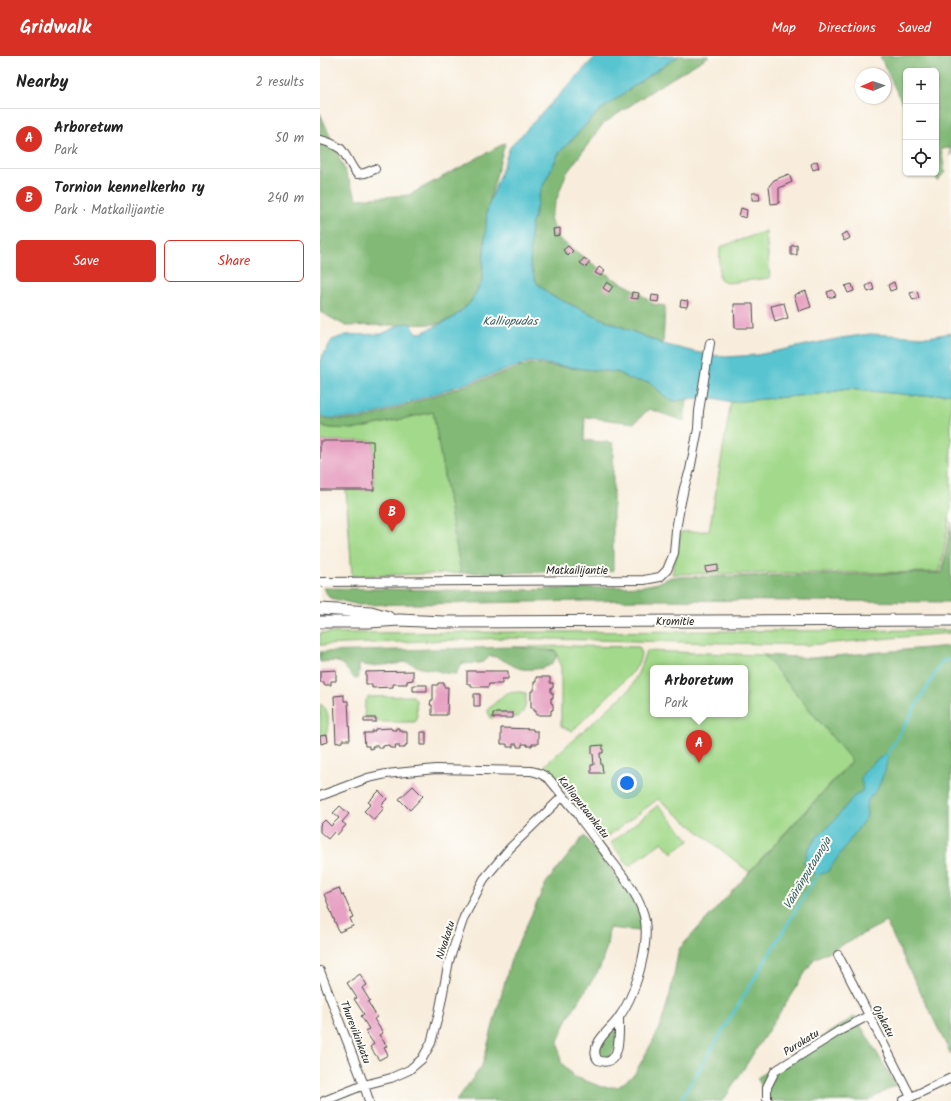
<!DOCTYPE html>
<meta charset="utf-8">
<style>
body{margin:0;font-family:Kalam,sans-serif;background:#f6f6f6;color:#222}
.controls{position:absolute;right:12px;top:12px;display:grid;overflow:hidden;border-radius:6px;box-shadow:0 1px 3px #0004}
.controls button{width:36px;height:36px;display:grid;place-items:center;padding:0;border:0;border-bottom:1px solid #e0e0e0;background:#fff;color:#222;font:20px sans-serif}
.compass{position:absolute;left:535px;top:12px;width:36px;height:36px;border-radius:50%;background:#fff;box-shadow:0 1px 3px #0004;rotate:268deg}
.you{position:absolute;left:307px;top:727px;width:14px;height:14px;margin:-10px;border:3px solid #fff;border-radius:50%;background:#1a73e8;box-shadow:0 0 0 6px #1a73e833}
.badge{display:grid;place-items:center;width:26px;height:26px;border-radius:50%;background:#d93025;color:#fff;font-size:13px;font-weight:700}
.pin{position:absolute;translate:-50% -33px;filter:drop-shadow(0 1px 2px #0008)}
.pin::after{content:'';position:absolute;top:21px;width:14px;height:12px;background:inherit;clip-path:polygon(0 0,100% 0,50% 100%)}
.popup{position:absolute;left:330px;top:609px;width:98px;height:52px;box-sizing:border-box;display:grid;place-content:center;border-radius:6px;background:#fff;filter:drop-shadow(0 1px 3px #0005);font-size:13px;white-space:nowrap;color:#767676}
.popup b{font-size:15px;color:#222}
.popup::after{content:'';position:absolute;left:50%;top:100%;margin-left:-8px;border:8px solid transparent;border-top-color:#fff}
.list{margin:0;padding:0;list-style:none}
h2{display:flex;justify-content:space-between;align-items:center;height:52px;margin:0;padding:0 16px;font-size:17px}
h2 small{font-size:13px;font-weight:400;color:#767676}
.list li{display:grid;grid-template-columns:26px 1fr auto;gap:12px;align-items:center;box-sizing:border-box;height:60px;padding:0 16px;border-top:1px solid #e0e0e0}
.list b{display:block;font-size:15px;white-space:nowrap}
.list p{margin:0;font-size:13px;white-space:nowrap;color:#767676}
.list em{font-size:13px;font-style:normal;color:#767676}
.actions{display:flex;gap:8px;padding:12px 16px}
.actions a{flex:1;padding:9px 0;border:1px solid #d93025;border-radius:6px;text-align:center;font-size:14px;color:#d93025}
.actions .main{background:#d93025;color:#fff}
.icon{flex:none;width:22px;height:22px;fill:none;stroke:currentColor;stroke-width:2;stroke-linecap:round;stroke-linejoin:round}
.map{position:relative;flex:none;width:631px;height:1045px;overflow:hidden}
header{display:flex;align-items:center;gap:24px;box-sizing:border-box;height:56px;padding:0 20px;background:#d93025;color:#fff}
header strong{font-size:19px}
nav{display:flex;gap:22px;margin-inline-start:auto;font-size:14px}
main{display:flex}
aside{flex:1;background:#fff}
.map>svg:first-child{display:block}
.green{fill:#a3d98b;stroke:#67825b;fill-rule:evenodd}
.forest{fill:#82b977;stroke:#567251}
.water{fill:#58c4d0;stroke:#42787e}
.lines{fill:none;stroke-linecap:round;stroke-linejoin:round}
.stream{stroke:#58c4d0;stroke-width:3}
.building{fill:#e7a2c3}
.street-casing{stroke:#4a4846;stroke-width:10}
.secondary-casing{stroke:#4a4846;stroke-width:13}
.street{stroke:#fff;stroke-width:8}
.secondary{stroke:#fff;stroke-width:11}
.labels{text-anchor:middle;stroke-width:4;stroke-linejoin:round;paint-order:stroke}
.street-label{font-size:11px;fill:#2b2b2b;stroke:#fdfcf7}
.water-label{font-size:12px;font-style:italic;fill:#3b6165;stroke:#fdfcf7}
</style>
<header>
<strong>Gridwalk</strong>
<nav><a>Map</a><a>Directions</a><a>Saved</a></nav>
</header>
<main>
<aside>
<h2>Nearby<small>2 results</small></h2>
<ul class="list">
<li><span class="badge">A</span><div><b>Arboretum</b><p>Park</p></div><em>50 m</em></li>
<li><span class="badge">B</span><div><b>Tornion kennelkerho ry</b><p>Park · Matkailijantie</p></div><em>240 m</em></li>
</ul>
<div class="actions"><a class="main">Save</a><a>Share</a></div>
</aside>
<div class="map">
<svg width="631" height="1045" viewBox="0 0 631 1045">
<rect width="100%" height="100%" fill="#fdfcf7"/>
<filter id="ink" filterUnits="userSpaceOnUse"><feTurbulence type="fractalNoise" baseFrequency=".025" numOctaves="2"/><feDisplacementMap in="SourceGraphic" scale="8" xChannelSelector="R" yChannelSelector="G"/><feConvolveMatrix kernelMatrix="1 2 1 2 8 2 1 2 1" color-interpolation-filters="sRGB"/></filter>
<filter id="wash" filterUnits="userSpaceOnUse"><feTurbulence type="fractalNoise" baseFrequency=".012" numOctaves="4" result="noise"/><feDisplacementMap in="SourceGraphic" scale="16" xChannelSelector="R" yChannelSelector="G"/><feGaussianBlur stdDeviation="0.9" result="paint"/><feColorMatrix in="noise" values="0 0 0 0 0 0 0 0 0 0 0 0 0 0 0 0 0 1.4 0 .05"/><feComposite in="paint" operator="in"/></filter>
<g filter="url(#wash)">
<rect width="100%" height="100%" fill="#f8eddc"/>
<!-- green -->
<path class="green" d="M446,175L450,222L407,227L399,222L400,191Z
M528,333L603,340L631,337V452L620,516L352,518L361,476L389,475L411,346L499,338Z
M113,356L141,517L32,520L26,434H54L53,385H0V370L11,372L37,373Z
M631,574V577L489,589L186,582L0,589V577Z
M251,590L319,591C324,598 318,608 314,615L252,675L241,670V612L236,595L192,591Z
M326,595L444,599L532,704L429,816L338,743L283,784L225,709L310,633L319,615ZM333,612H425V658H333Z
M200,636L206,637C206,648 206,659 193,662V657H173V662H170V660L167,654L186,637Z
M93,640L96,644L97,664L95,666H56V662H44L45,647L48,641Z
M0,648C11,654 8,666 7,677L0,680Z
M338,749L370,784L352,797L342,786L309,810L291,787Z"/>
<!-- forest -->
<path class="forest" d="M359,0H389L336,32L283,68L246,118L230,162L239,183L292,222L317,235L333,248L345,250L343,288L280,262L230,239L216,226L210,208L211,172L220,136L239,97L278,56L328,20Z
M560,0H631V100L630,92L621,93L625,116L617,125L614,117H616V15H586V56Z
M0,57L37,143L89,139L185,87L167,154L162,225L150,247L133,262L117,268L26,270L0,256Z
M210,308L297,316L311,324L329,326L347,342L355,345L367,343L364,365L329,353L314,367L265,361L264,384L293,387V515L141,517L113,356L37,373L11,372L0,370V361L4,363L42,364Z
M631,466V546L325,544L39,549L10,542L3,532L175,535L323,530L338,527L351,521L622,517Z
M631,590V999L566,866L494,903L403,1045H136L162,1010L191,903L226,827L264,780L297,821L305,816L328,876L289,872L287,890L280,912L249,960L238,985L241,1006L253,1020L282,1031H298L314,1019L340,972L350,938L359,893L532,705L444,599L491,602Z
M192,591L236,595L237,598C234,608 231,610 222,612C216,613 209,614 202,613C192,611 182,601 170,600L165,605L159,607L141,608L136,618L125,617L115,614L101,612L90,607L83,606L76,608L50,610L39,608V616L38,623L34,622C20,606 23,604 0,606V596Z
M535,960L576,1029L548,1045H450L437,1022Z
M298,966L296,990L289,1002H279V988Z"/>
<!-- water -->
<path class="water" d="M276,0H359L328,20L278,56L239,97L220,136L211,172L210,208L216,226L230,239L280,262L343,288L375,296L405,301L437,299L521,282L550,278L608,281L631,277V337L603,340L528,333L499,338L411,346L394,342L367,343L355,345L347,342L329,326L311,324L297,316L265,313L210,306L43,362H6L0,359V304L12,284L26,279L62,278L82,268L90,267L96,276L101,277L133,262L150,247L162,225L167,154L190,91Z
M569,696L565,715L557,734L548,744L546,751L547,760L508,815C497,822 491,817 484,807L488,793L497,781L517,761L533,741L542,735C542,733 543,731 542,729C542,724 540,727 541,723C541,714 562,700 569,696Z"/>
<g class="lines">
<!-- stream -->
<path class="stream" d="M567,699L623,604H631
M360,1045L499,816"/>
</g>
<g id="blocks">
<!-- building -->
<path class="building" d="M497,105L499,112L493,114L491,108Z
M469,118L472,126L459,132V147L451,148L449,130L454,124Z
M432,137H439L440,144H432Z
M421,152L427,154L426,162L419,160Z
M240,172V179L234,180L233,173Z
M527,176L530,182L524,185L521,179Z
M477,189V199H471V190Z
M248,190L253,195L248,200L243,194Z
M264,202L270,206L266,211L260,207Z
M279,211L285,215L281,220L275,217Z
M287,226L293,230L289,236L283,232Z
M574,226L576,233L570,235L568,229Z
M552,227L554,234L548,236L546,230Z
M532,228L534,235L528,237L525,230Z
M513,234L516,240L509,242L507,236Z
M486,235L491,251L479,255L474,239Z
M597,235L599,242L593,244L590,237Z
M312,236L319,237L318,243L311,242Z
M332,239L339,240L338,246L331,245Z
M361,244L368,245L367,251L360,250Z
M464,247L468,262L455,266L451,250Z
M414,248H433L434,272H415Z
M0,385H53L54,434H0Z
M398,509V514L386,516L385,511Z
M16,614V625H11V629H4V626H0V615Z
M93,615V624L87,625V628H73V631L52,632V628H46V616Z
M147,615H188V623H182V628H169L168,631H151V628H147Z
M216,621H230V627H233V632H231V637H233V642H231V647L233,648V654H231V659H216V655H214V652H211V635H214V626H216Z
M118,627H124V631H128L127,659H112V649H110L111,644H113V629H118Z
M93,629H107V635H93Z
M154,638H160V650H154Z
M24,639V645H28L30,684H22V686L16,687L14,640Z
M173,657H193V662H173Z
M44,662H56V666H44Z
M71,672L72,674H76V672H79V674H82V676H87V689H85V692H79V689H75L76,692H70L69,689L63,690V692H58V690H52L53,692L49,693V690H45L44,677H52V675H55V673Z
M181,672L213,673V675H218V688H212V690H207V688H202V691H197V688H193V691H187V688H181Z
M101,676H106V689H101Z
M7,679L8,686L1,688L0,680Z
M283,689V697H280L281,709H282L283,717H271V709H274L273,698H272V690Z
M93,730L103,740L90,754L79,743Z
M59,735L67,743L61,749L64,752L54,764L44,755L51,748L48,746Z
M20,750L29,758L22,766L26,769L17,779L14,776L8,783L0,776V769L5,764L11,770L19,762L13,757Z
M19,832L22,839L23,838L33,861L30,862L33,870L19,876L4,838Z
M40,918L47,929L42,932L50,945L48,946L57,961L54,963L63,977L59,979L67,990L64,992L68,999L59,1004L50,991L54,988L45,975L49,973L41,960L44,958L34,943L37,942L27,927Z"/>
</g>
</g>
<g filter="url(#ink)">
<use href="#blocks" fill-opacity="0" stroke="#4a4846" stroke-width="1"/>
<g class="lines">
<defs>
<path id="street" d="M0,84C7,85 15,89 21,93C26,98 31,111 37,118L45,117L55,113
M0,526L324,524L340,521L347,514L354,497L356,474L360,451L364,432L370,414L378,373L379,355L390,287
M0,740L48,722L66,718L116,713L211,715C219,716 224,719 230,724L258,758L262,765C272,778 281,791 291,804C304,821 322,844 325,865C327,878 325,892 322,905C318,923 310,946 299,961C293,971 283,977 278,987C275,992 274,999 278,1004C302,1014 299,975 299,962
M518,899L591,1041
M0,915L44,1029L49,1045
M4,1045L44,1029L71,1022L89,1014L102,1003L111,987L119,957L129,905L144,861L164,823L190,792L243,740
M448,1045L447,1043V1031L455,1015L519,975L548,960
M583,1045L631,1022"/>
<path id="secondary" d="M0,553L51,556L68,561
M0,566H49L79,564L124,566L631,564"/>
</defs>
<!-- street casing -->
<use href="#street" class="street-casing"/>
<!-- secondary casing -->
<use href="#secondary" class="secondary-casing"/>
<!-- street -->
<use href="#street" class="street"/>
<!-- secondary -->
<use href="#secondary" class="secondary"/>
</g>
</g>
<g class="labels">
<!-- street labels -->
<g class="street-label">
<text x="257" y="518">Matkailijantie</text>
<text x="355" y="569">Kromitie</text>
<text transform="translate(264 751) rotate(52)" y="4">Kallioputaankatu</text>
<text transform="translate(125 884) rotate(-72)" y="4">Nivakatu</text>
<text transform="translate(564 965) rotate(62)" y="4">Ojakatu</text>
<text transform="translate(36 976) rotate(69)" y="4">Thurevikinkatu</text>
<text transform="translate(481 986) rotate(-32)" y="4">Purokatu</text>
</g>
<!-- water labels -->
<g class="water-label">
<text x="190" y="269">Kalliopudas</text>
<text transform="translate(487 817) rotate(-59)" y="4">Vääränputaanoja</text>
</g>
</g>
</svg>
<div class="controls">
<button>+</button>
<button>−</button>
<button><svg class="icon" aria-label="locate" viewBox="0 0 24 24"><circle cx="12" cy="12" r="6"/><path d="M12 2v4M12 18v4M2 12h4M18 12h4"/></svg></button>
</div>
<svg class="compass" viewBox="-18 -18 36 36"><path d="M0-13l5 13h-10z" fill="#e53935"/><path d="M0 13l5-13h-10z" fill="#767676"/></svg>
<div class="you"></div>
<div class="pin badge" style="left:379px;top:707px">A</div>
<div class="popup"><b>Arboretum</b>Park</div>
<div class="pin badge" style="left:72px;top:476px">B</div>
</div>
</main>
